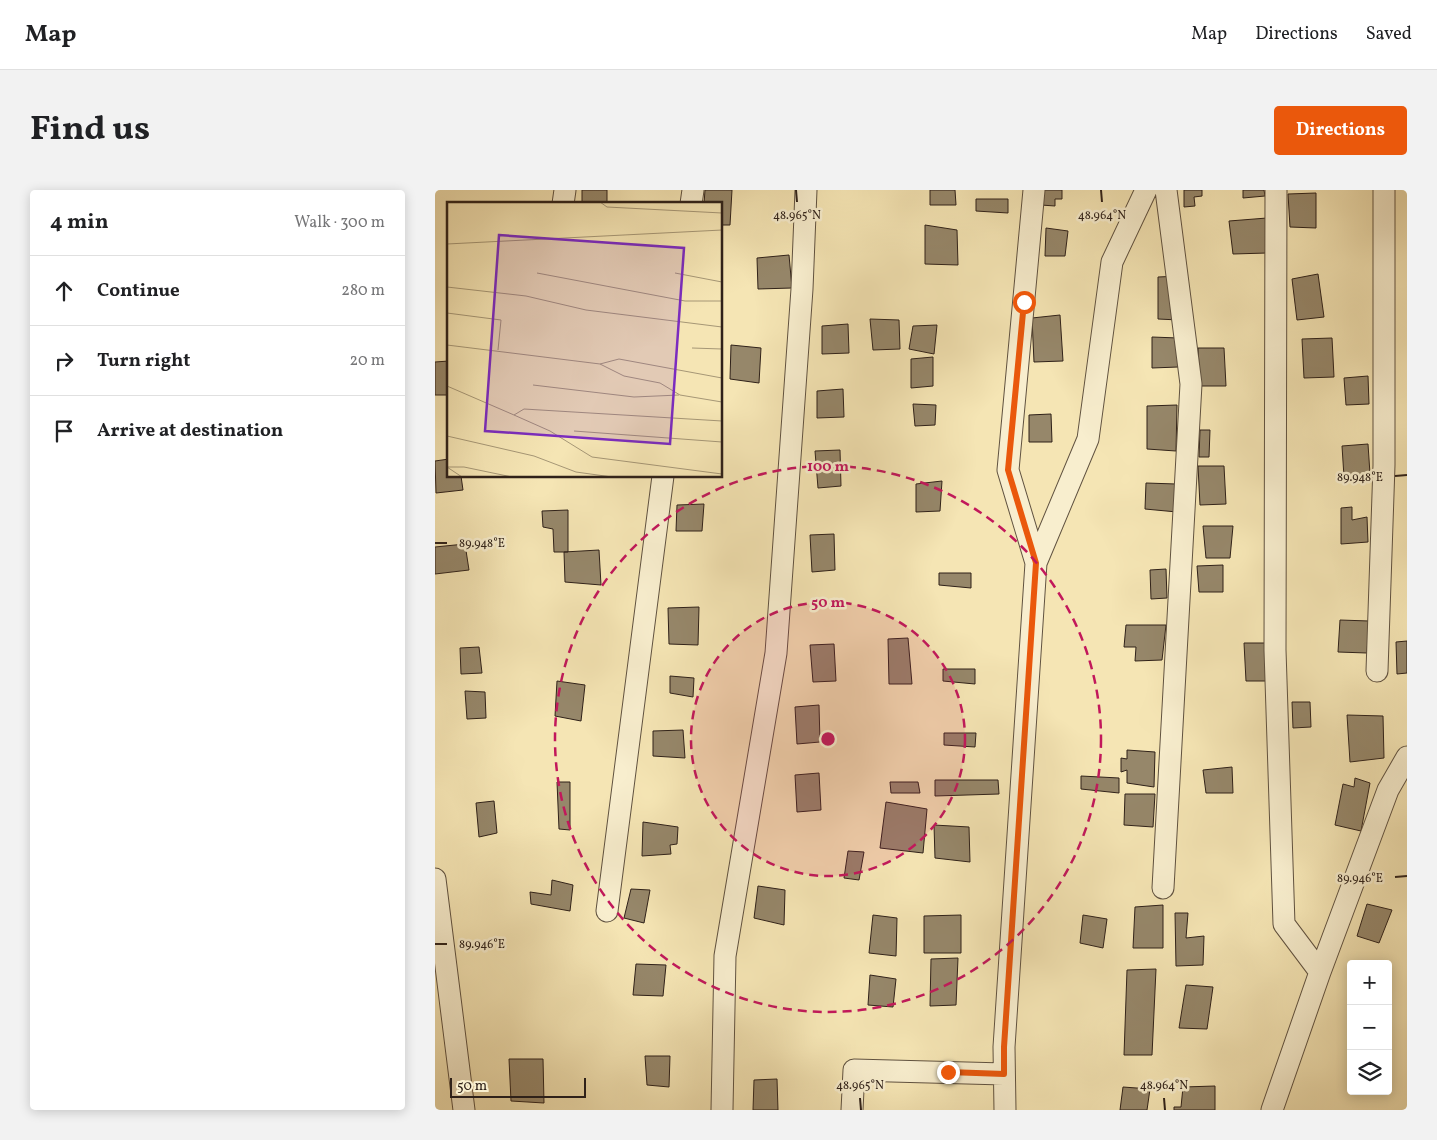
<!DOCTYPE html>
<meta charset="utf-8">
<style>
body{margin:0;font-family:Vollkorn,serif;background:#f2f2f2;color:#202124}
.controls{position:absolute;right:15px;bottom:15px;display:grid;overflow:hidden;border-radius:5px;box-shadow:0 2px 12px #0003}
.controls button{width:45px;height:45px;display:grid;place-items:center;padding:0;border:0;border-bottom:1px solid #e0e0e0;background:#fff;color:#202124;font:25px sans-serif}
.scale{position:absolute;left:15px;bottom:12px;width:136px;box-sizing:border-box;padding-left:5px;border:2px solid #2f2119;border-top:0;font-size:14px;line-height:18px;white-space:nowrap;color:#2f2119;-webkit-text-stroke:4px #f8eece;paint-order:stroke}
.stop{position:absolute;width:15px;height:15px;margin:-11px;border:4px solid #ea580c;border-radius:50%;background:#fff}
.stop.end{background:#ea580c;border-color:#fff;box-shadow:0 1px 5px #0008}
.list{margin:0;padding:0;list-style:none}
h2{display:flex;justify-content:space-between;align-items:center;height:65px;margin:0;padding:0 20px;font-size:21px}
h2 small{font-size:16px;font-weight:400;color:#757577}
.list li{display:grid;grid-template-columns:32px 1fr auto;gap:15px;align-items:center;box-sizing:border-box;height:70px;padding:0 20px;border-top:1px solid #e0e0e0}
.list b{display:block;font-size:19px;white-space:nowrap}
.list em{font-size:16px;font-style:normal;color:#757577}
.icon{flex:none;width:28px;height:28px;fill:none;stroke:currentColor;stroke-width:2;stroke-linecap:round;stroke-linejoin:round}
.map{position:relative;flex:none;width:972px;height:920px;overflow:hidden;border-radius:5px}
header{display:flex;align-items:center;gap:30px;box-sizing:border-box;height:70px;padding:0 25px;background:#fff;border-bottom:1px solid #e0e0e0}
header strong{font-size:24px}
nav{display:flex;gap:28px;margin-inline-start:auto;font-size:18px}
.intro{display:flex;align-items:center;justify-content:space-between;box-sizing:border-box;height:120px;padding:0 30px}
h1{margin:0;font-size:35px}
.button{padding:12px 22px;border-radius:5px;background:#ea580c;color:#fff;font-size:18px;font-weight:700}
main{display:flex;gap:30px;padding:0 30px}
aside{flex:1;background:#fff;border-radius:5px;box-shadow:0 2px 12px #0003}
.map>svg:first-child{display:block}
.building{fill:#96876a;stroke:#2f2119}
.lines{fill:none;stroke-linecap:round;stroke-linejoin:round}
.minor-casing{stroke:#605240;stroke-width:23}
.minor{stroke:#f8eece;stroke-width:21}
.route{stroke:#ea580c;stroke-width:6}
.ticks{fill:none;stroke:#2f2119;stroke-width:2}
.ring{fill:none;stroke:#c2185b;stroke-width:2.5;stroke-dasharray:9 6}
.inset-road{fill:none;stroke:#a69776;stroke-width:1}
.view{fill:#7b2cbf;fill-opacity:0.15;stroke:#7b2cbf;stroke-width:2.5}
.inset-edge{fill:none;stroke:#2f2119;stroke-width:2.5}
.ticks-label{font-size:12px;text-anchor:middle;fill:#2f2119;stroke:#f8eece;stroke-width:5;stroke-linejoin:round;paint-order:stroke}
.centre{fill:#c2185b;stroke:#f8eece;stroke-width:2.5}
.ring-label{font-size:15px;text-anchor:middle;font-weight:bold;fill:#c2185b;stroke:#f8eece;stroke-width:5;stroke-linejoin:round;paint-order:stroke}
</style>
<header>
<strong>Map</strong>
<nav><a>Map</a><a>Directions</a><a>Saved</a></nav>
</header>
<div class="intro"><h1>Find us</h1><a class="button">Directions</a></div>
<main>
<aside>
<h2>4 min<small>Walk · 300 m</small></h2>
<ul class="list">
<li><svg class="icon" aria-label="ahead" viewBox="0 0 24 24"><path d="M12 20V5M6 11l6-6 6 6"/></svg><div><b>Continue</b></div><em>280 m</em></li>
<li><svg class="icon" aria-label="right" viewBox="0 0 24 24"><path d="M7 20v-9h11M14 6l5 5-5 5"/></svg><div><b>Turn right</b></div><em>20 m</em></li>
<li><svg class="icon" aria-label="arrive" viewBox="0 0 24 24"><path d="M6 21V4h12l-3 4 3 4H6"/></svg><div><b>Arrive at destination</b></div></li>
</ul>
</aside>
<div class="map">
<svg width="972" height="920" viewBox="0 0 972 920">
<rect width="100%" height="100%" fill="#f5e5b4"/>
<filter id="stains"><feTurbulence type="fractalNoise" baseFrequency=".004" numOctaves="4"/><feColorMatrix values="0 0 0 0 .2 0 0 0 0 .09 0 0 0 0 .02 0 0 0 .5 -.17"/></filter>
<radialGradient id="worn" r=".72"><stop offset=".6" stop-color="#630" stop-opacity="0"/><stop offset="1" stop-color="#630" stop-opacity=".3"/></radialGradient>
<!-- building -->
<path class="building" d="M147,0H172V14H147Z
M270,0H297L295,35H286V14H269Z
M495,0H520L521,15H495Z
M606,0H627V9H620V16L606,15Z
M749,0H767V6L759,7L760,16L749,17Z
M808,0H829L830,6L808,8Z
M881,3V38L855,37L853,4Z
M541,9H573V23L541,21Z
M832,28V63L798,64L794,31Z
M490,35L522,40L523,75L490,74Z
M611,38L633,41L630,66H610Z
M354,65L357,98L323,99L322,68Z
M883,84L889,127L862,130L857,89Z
M746,86L744,130L723,129V87Z
M625,125L628,171L599,172L597,128Z
M435,129L464,130L465,159L438,160Z
M413,134L414,163L387,164V136Z
M502,135L499,164L474,159L478,136Z
M717,147L743,148V177L717,178Z
M897,148L899,187L869,188L867,149Z
M296,155L326,158L324,193L295,189Z
M763,158H789L791,196H765Z
M498,167V196L476,198V169Z
M14,171V205H0V172Z
M933,186L934,214L911,215L909,188Z
M408,199L409,227L382,228V201Z
M478,214L501,215L500,235L480,236Z
M742,215L741,261L712,259V216Z
M616,224L617,252H594V225Z
M765,240H775L774,267H764Z
M933,254L935,284L909,287L907,256Z
M405,260L406,296L383,298L380,261Z
M14,269V286H26L28,300L1,303L0,271Z
M763,276H789L791,314L765,315Z
M507,291L505,321L481,322V294Z
M711,293L741,294L742,322L710,319Z
M269,314L267,341H241L242,315Z
M917,317V330L932,327L933,352L906,354V318Z
M133,320V362H119L118,339L108,337L107,321Z
M768,336H798L795,368H771Z
M399,344L400,380L377,382L375,345Z
M30,354L34,380L0,384V357Z
M164,360L166,395L130,392L129,362Z
M788,375V402H764L762,376Z
M731,379L732,408L716,409L715,380Z
M504,383H536V398L504,395Z
M264,417L263,455L234,454L233,418Z
M905,430L934,431L932,463L903,462Z
M691,435H731L727,470L700,471L701,457H689Z
M473,448L477,494H454L453,449Z
M972,451V483L962,484L961,452Z
M809,453H835L837,491H811Z
M399,454L401,491L378,492L375,455Z
M44,457L47,483L26,484L25,458Z
M508,479H540V494L508,491Z
M235,486L259,488L258,507L235,503Z
M122,491L150,495L146,531L120,526Z
M30,501L50,502L51,528L32,529Z
M857,512H875L876,537L858,538Z
M384,515L385,552L362,554L360,517Z
M912,525L948,526L949,568L915,572Z
M248,540L250,568L218,566V541Z
M509,543H541L540,557L509,555Z
M692,560L720,562L719,597L692,593V580L686,582V568L692,569Z
M797,577L798,603H771L768,580Z
M384,583L386,620L362,622L360,585Z
M646,586L684,588V603L646,599Z
M920,588L935,593L926,641L900,635L908,594L919,597Z
M500,590H563L564,604L500,606Z
M122,592H135V640L124,639Z
M455,592H483L485,603H456Z
M690,604H720L718,637L689,635Z
M59,611L62,643L44,647L41,613Z
M451,612L492,619L488,663L445,658Z
M208,632L243,637L242,654L235,655L236,664L207,666Z
M499,635L534,637L535,672L500,668Z
M413,661L429,662L424,690L409,688Z
M117,690L138,695L135,721L96,714L95,702L116,705Z
M323,696L350,700L349,735L319,728Z
M196,699L215,700L209,733L189,728Z
M932,714L957,720L944,753L922,746Z
M728,715V758H698L700,717Z
M740,723H753L751,748L769,746L768,775L741,776Z
M438,725L462,728L461,766L434,763Z
M526,725V763H489V726Z
M648,725L672,729L668,758L645,753Z
M523,768L521,815L495,816L496,769Z
M201,774L231,775L228,806L198,805Z
M721,779L717,865H689L692,780Z
M435,785L461,789L458,817L433,815Z
M751,795L778,797L772,839L744,838Z
M210,866H235L234,897L212,895Z
M74,869H108L109,913L76,911Z
M342,889L343,920H318L319,890Z
M780,896V920H739V917H746L748,897Z
M688,897L715,899L712,920H685Z"/>
<g class="lines">
<defs>
<path id="minor" d="M599,0L573,280L601,373
M128,14L130,0
M256,14L258,0
M942,481L949,275V0
M0,689L29,920
M728,698L756,194L731,0
M172,721L228,286
M885,782L953,600L972,567
M287,920L290,766L341,463L367,99L371,0
M417,920L419,880L569,884
M570,920L569,857L601,373L653,249L677,72L711,0
M837,920L885,782L849,734L840,460L841,0"/>
</defs>
<!-- minor casing -->
<use href="#minor" class="minor-casing"/>
<!-- minor -->
<use href="#minor" class="minor"/>
</g>
<g class="lines">
<!-- route -->
<path class="route" d="M513,882L569,884V857L601,373L573,280L589,112"/>
</g>
<!-- ticks -->
<path class="ticks" d="M361,0L362,12M666,0L667,12M960,286L972,285M0,353H12M960,687L972,686M0,754H12M425,908L426,920M729,908L730,920"/>
<!-- distance rings -->
<circle cx="393" cy="549" r="137" fill="#c2185b" fill-opacity=".12"/>
<g class="ring">
<circle cx="393" cy="549" r="137"/>
<circle cx="393" cy="549" r="273"/>
</g>
<!-- overview -->
<g transform="translate(12 12)">
<rect width="275" height="275" fill="#f5e5b4"/>
<path class="inset-road" d="M153,0L160,5L275,11M0,42L275,28M90,71L238,99H275M228,71L275,80M0,85L79,94L139,108L275,125M0,111L54,118L51,148M0,143L153,162L177,174L213,181L233,193L275,200M245,146L275,147M153,162L172,157L275,176M86,183L187,195L232,193M0,184L67,213L77,207L275,219M67,213L103,229L145,255L275,272M127,229L275,240M0,234L87,254L129,270L165,275M0,265H17L65,275M0,265L15,275"/>
<path class="view" d="M52,33L237,46L223,242L38,229Z"/>
<rect width="275" height="275" class="inset-edge"/>
</g>
<g class="ticks-label">
<text x="362" y="29">48.965°N</text>
<text x="667" y="29">48.964°N</text>
<text x="925" y="291">89.948°E</text>
<text x="47" y="357">89.948°E</text>
<text x="925" y="692">89.946°E</text>
<text x="47" y="758">89.946°E</text>
<text x="425" y="899">48.965°N</text>
<text x="729" y="899">48.964°N</text>
</g>
<circle cx="393" cy="549" r="8" class="centre"/>
<g class="ring-label">
<text x="393" y="281">100 m</text>
<text x="393" y="417">50 m</text>
</g>
<rect width="100%" height="100%" filter="url(#stains)"/>
<rect width="100%" height="100%" fill="url(#worn)"/>
</svg>
<div class="controls">
<button>+</button>
<button>−</button>
<button><svg class="icon" aria-label="layers" viewBox="0 0 24 24"><path d="M12 4l9 5-9 5-9-5zM3 14l9 5 9-5"/></svg></button>
</div>
<div class="scale">50 m</div>
<div class="stop" style="left:589px;top:112px"></div>
<div class="stop end" style="left:513px;top:882px"></div>
</div>
</main>
